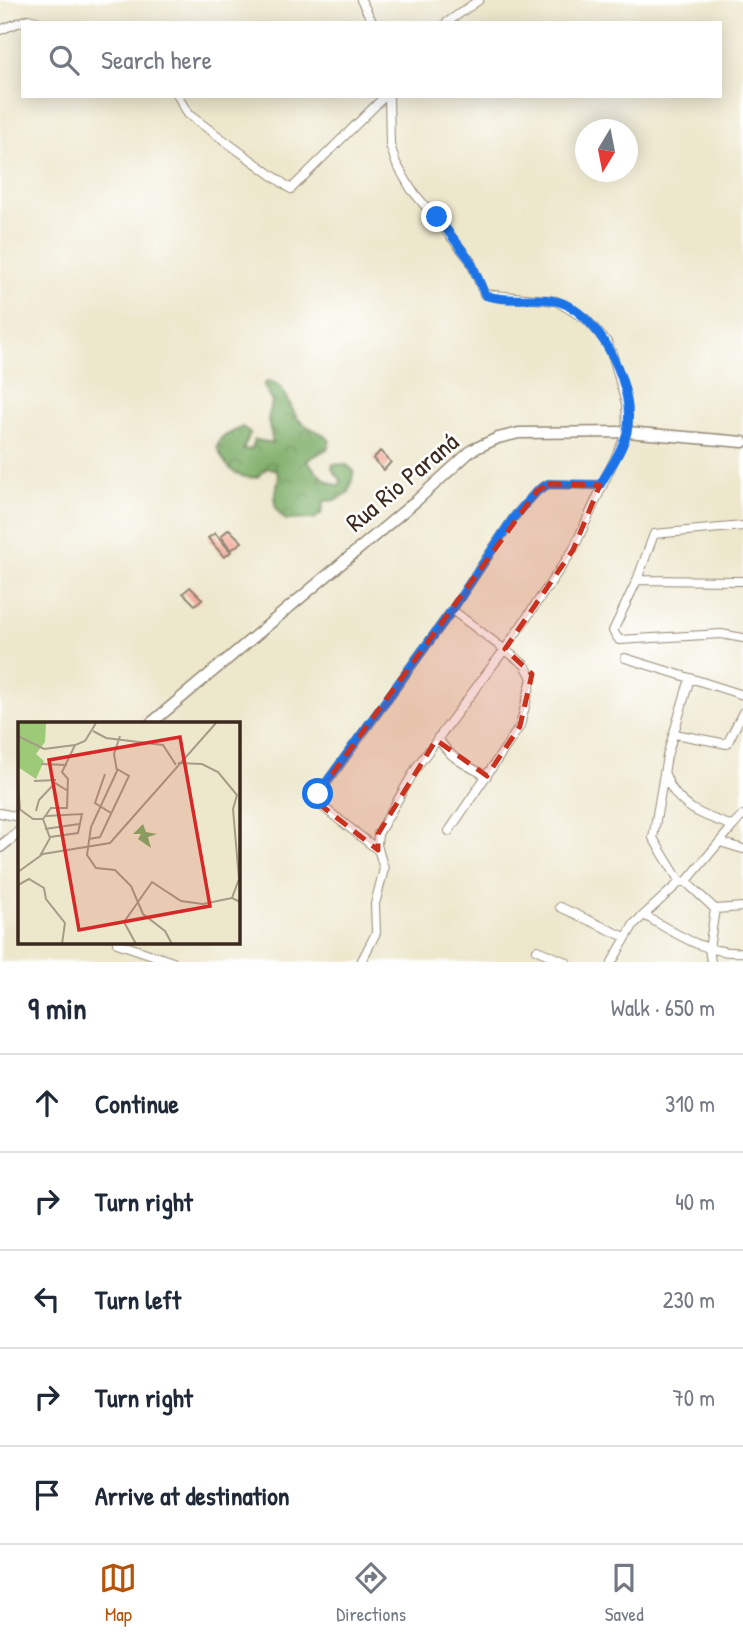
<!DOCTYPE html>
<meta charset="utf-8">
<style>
body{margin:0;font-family:"Patrick Hand",sans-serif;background:#f6f6f7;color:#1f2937}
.compass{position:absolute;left:575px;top:119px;width:63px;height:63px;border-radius:50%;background:#fff;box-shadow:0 4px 18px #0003;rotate:190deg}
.stop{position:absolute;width:21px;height:21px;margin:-16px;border:5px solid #1a73e8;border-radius:50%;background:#fff}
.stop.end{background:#1a73e8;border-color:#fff;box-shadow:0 2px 7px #0008}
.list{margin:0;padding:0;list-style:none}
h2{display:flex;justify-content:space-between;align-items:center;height:91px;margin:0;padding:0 28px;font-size:30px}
h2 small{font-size:23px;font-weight:400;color:#747a83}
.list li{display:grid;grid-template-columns:46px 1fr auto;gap:21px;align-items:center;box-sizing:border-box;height:98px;padding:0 28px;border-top:2px solid #e0e1e3}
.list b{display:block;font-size:26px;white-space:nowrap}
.list em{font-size:23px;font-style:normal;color:#747a83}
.icon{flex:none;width:38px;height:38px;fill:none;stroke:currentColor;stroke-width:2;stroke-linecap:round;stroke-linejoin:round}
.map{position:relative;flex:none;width:743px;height:962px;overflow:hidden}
.search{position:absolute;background:#fff;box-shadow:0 4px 18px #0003;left:21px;right:21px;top:21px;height:77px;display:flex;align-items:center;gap:18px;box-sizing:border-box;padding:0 24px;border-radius:0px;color:#747a83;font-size:26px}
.sheet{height:581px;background:#fff}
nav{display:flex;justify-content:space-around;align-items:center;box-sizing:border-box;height:98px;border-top:2px solid #e0e1e3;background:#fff;font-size:19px;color:#747a83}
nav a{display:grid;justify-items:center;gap:4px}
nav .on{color:#b45309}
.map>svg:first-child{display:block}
.forest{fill:url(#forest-crowns);stroke:#5c6c43;stroke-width:2}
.building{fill:#f3a899}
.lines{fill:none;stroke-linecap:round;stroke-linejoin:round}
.minor-casing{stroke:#948875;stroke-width:10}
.tertiary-casing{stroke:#948875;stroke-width:13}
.minor{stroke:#fff;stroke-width:8}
.tertiary{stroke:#fff;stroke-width:10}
.route{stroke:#1a73e8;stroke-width:9}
.marked{fill:#c8321e;fill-opacity:0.2;stroke:#c8321e;stroke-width:5;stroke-dasharray:14 9;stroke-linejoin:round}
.labels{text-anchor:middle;stroke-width:5;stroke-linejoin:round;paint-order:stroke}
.street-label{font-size:26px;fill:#3b2a1e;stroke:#fff}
.inset-road{fill:none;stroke:#a69b86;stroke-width:2}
.view{fill:#d62828;fill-opacity:0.15;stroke:#d62828;stroke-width:3.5}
.inset-edge{fill:none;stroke:#3b2a1e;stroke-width:3.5}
</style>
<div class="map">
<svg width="743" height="962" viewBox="0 0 743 962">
<defs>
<pattern id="forest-crowns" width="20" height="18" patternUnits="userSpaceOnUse" patternTransform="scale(1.75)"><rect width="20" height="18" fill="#7eae68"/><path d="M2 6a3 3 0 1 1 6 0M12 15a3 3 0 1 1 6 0" fill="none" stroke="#688e55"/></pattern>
</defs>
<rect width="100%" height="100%" fill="#fff"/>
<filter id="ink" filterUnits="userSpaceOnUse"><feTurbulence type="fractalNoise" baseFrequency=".0143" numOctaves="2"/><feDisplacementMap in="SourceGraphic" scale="14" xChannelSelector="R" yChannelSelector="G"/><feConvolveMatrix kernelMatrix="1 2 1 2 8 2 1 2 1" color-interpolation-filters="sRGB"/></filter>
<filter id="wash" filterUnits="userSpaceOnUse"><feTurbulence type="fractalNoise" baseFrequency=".00686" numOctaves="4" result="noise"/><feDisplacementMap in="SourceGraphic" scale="28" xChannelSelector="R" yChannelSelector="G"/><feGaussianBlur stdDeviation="1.57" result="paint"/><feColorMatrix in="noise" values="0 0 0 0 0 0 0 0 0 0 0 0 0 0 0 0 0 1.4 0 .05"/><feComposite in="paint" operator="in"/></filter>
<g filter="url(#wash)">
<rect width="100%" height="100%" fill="#ede7cc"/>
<!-- forest -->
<path class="forest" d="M267,381C286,382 288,406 298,419C308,431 321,429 330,441L327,449L307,460C313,469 328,486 340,485L341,480L332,469L333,464L347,465L354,471L349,492L337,500L324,501L321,514L314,519L286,520C269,506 275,496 279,478L276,469L267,468L257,477C235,481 224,464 217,447L221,438L242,427L250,433L243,450L252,449L255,440L273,443L268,420L272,402L264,385Z"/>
<g id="blocks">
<!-- building -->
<path class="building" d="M380,451L391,462L384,470L373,459Z
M229,529L242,542L231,550L221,536Z
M215,533L231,552L224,557L208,538Z
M190,587L202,599L195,605L183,593Z"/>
</g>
</g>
<g filter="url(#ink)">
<use href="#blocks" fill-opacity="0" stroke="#948875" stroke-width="2"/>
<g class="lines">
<defs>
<path id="minor" d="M361,0L373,23
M446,23L479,0
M0,30L28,19L44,23
M178,96L188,114L291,189L385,96
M743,526L654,534L637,580L613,631L619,640L721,634L743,638
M637,580L743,581
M625,658L690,678
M675,734L727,744L743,712
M438,737C448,758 468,766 487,776
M665,774C676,807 703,816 733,826L743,815
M0,813L19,817
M449,831L520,726L532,678L525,665L452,610
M720,842L743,849
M378,850L318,803V795L452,610L514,517L537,491L548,484L600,485
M680,882H686L733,826
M686,882L715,909L743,907
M560,907L625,937
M644,915C675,933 706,955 743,952
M117,943L173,962
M537,950L566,962
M361,962L376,933L375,904L384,869L377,845L378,834L418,765L505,649L573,550L627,432L626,404L612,353L607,342L587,320L556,301L484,294L470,260L411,189L396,163L390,145L389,96
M612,962L634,924L680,882L653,838L667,756L690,678L743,695
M711,962L709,949L715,909"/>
<path id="tertiary" d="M150,724L416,501L472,450L498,438L519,433L627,432L743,442
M0,847L19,832"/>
</defs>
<!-- minor casing -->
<use href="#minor" class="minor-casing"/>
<!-- tertiary casing -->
<use href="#tertiary" class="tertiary-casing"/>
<!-- minor -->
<use href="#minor" class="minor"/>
<!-- tertiary -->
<use href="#tertiary" class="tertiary"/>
</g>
</g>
<g class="lines" filter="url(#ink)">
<!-- route -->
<path class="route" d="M318,794L452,610L514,517L537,491L548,484L600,485C609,469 623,450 627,432C636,391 604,322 565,304C540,294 510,304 485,295L470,260L437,217"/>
</g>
<!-- marked area -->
<path class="marked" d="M548,484L600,485L573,550L505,649L532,674L520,726L487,776L436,740L378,834V850L318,803L322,788L537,491Z"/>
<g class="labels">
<!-- street labels -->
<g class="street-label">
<text transform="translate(402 482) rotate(-40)" y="9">Rua Rio Paraná</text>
</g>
</g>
<!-- overview -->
<g transform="translate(18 722)">
<rect width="222" height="222" fill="#ede7cc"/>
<path d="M0,1H28L27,20L18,32L26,39L18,57L0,45Z" fill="#9dca77"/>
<path d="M125,102L128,110L139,112L130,115L133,126L120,117L123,112H115Z" fill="#7eae68"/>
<path class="inset-road" d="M75,9L88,16L145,23L158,43M0,14L26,27L57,23M102,14L96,32L99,49L73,105L69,133L78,146L97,148L113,164L125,192L147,209L154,222M160,41L184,42L200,50L219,73L215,87L221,157L214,176L222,180M23,42L49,43M87,52L77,81L93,91M16,59L38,58M0,60L2,87M0,86L15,97H25M18,89L21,78L37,61L50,69M28,94L64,92L60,111L32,115M25,97L33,86H49L50,57L44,50L57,23L67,19L78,1M27,107L61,102M71,117L82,115L111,54L99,47M22,134L32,116L25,97M0,150L25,132L92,121L198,1M0,163L11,157L26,166L28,177L47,201L44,222M118,222L106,200L134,160L163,179L185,182L214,176"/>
<path class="view" d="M162,15L192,184L61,208L31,38Z"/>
<rect width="222" height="222" class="inset-edge"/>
</g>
</svg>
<svg class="compass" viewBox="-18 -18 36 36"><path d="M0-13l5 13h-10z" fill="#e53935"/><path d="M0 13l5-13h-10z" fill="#747a83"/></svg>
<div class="stop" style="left:318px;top:794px"></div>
<div class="stop end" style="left:437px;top:217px"></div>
<div class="search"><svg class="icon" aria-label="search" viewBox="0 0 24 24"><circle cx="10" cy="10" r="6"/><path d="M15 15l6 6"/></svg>Search here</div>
</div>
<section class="sheet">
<h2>9 min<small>Walk · 650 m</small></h2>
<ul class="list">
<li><svg class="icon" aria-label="ahead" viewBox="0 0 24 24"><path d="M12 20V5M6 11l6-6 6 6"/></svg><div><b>Continue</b></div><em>310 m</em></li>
<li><svg class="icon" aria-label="right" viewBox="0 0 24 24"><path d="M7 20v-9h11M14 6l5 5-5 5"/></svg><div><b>Turn right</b></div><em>40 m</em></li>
<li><svg class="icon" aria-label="left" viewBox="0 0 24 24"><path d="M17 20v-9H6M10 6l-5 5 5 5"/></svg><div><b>Turn left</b></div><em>230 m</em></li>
<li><svg class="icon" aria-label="right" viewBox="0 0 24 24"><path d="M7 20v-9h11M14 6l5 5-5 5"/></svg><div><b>Turn right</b></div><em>70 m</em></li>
<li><svg class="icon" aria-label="arrive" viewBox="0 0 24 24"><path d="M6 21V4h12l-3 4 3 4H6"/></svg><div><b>Arrive at destination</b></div></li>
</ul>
</section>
<nav>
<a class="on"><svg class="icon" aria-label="map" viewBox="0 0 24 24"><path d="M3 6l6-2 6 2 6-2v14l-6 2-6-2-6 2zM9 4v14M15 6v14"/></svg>Map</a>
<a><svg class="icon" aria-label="directions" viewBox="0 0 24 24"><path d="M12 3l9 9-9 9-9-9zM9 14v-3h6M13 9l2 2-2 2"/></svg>Directions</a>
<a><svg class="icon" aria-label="saved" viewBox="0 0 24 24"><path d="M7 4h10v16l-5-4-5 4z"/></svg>Saved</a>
</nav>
